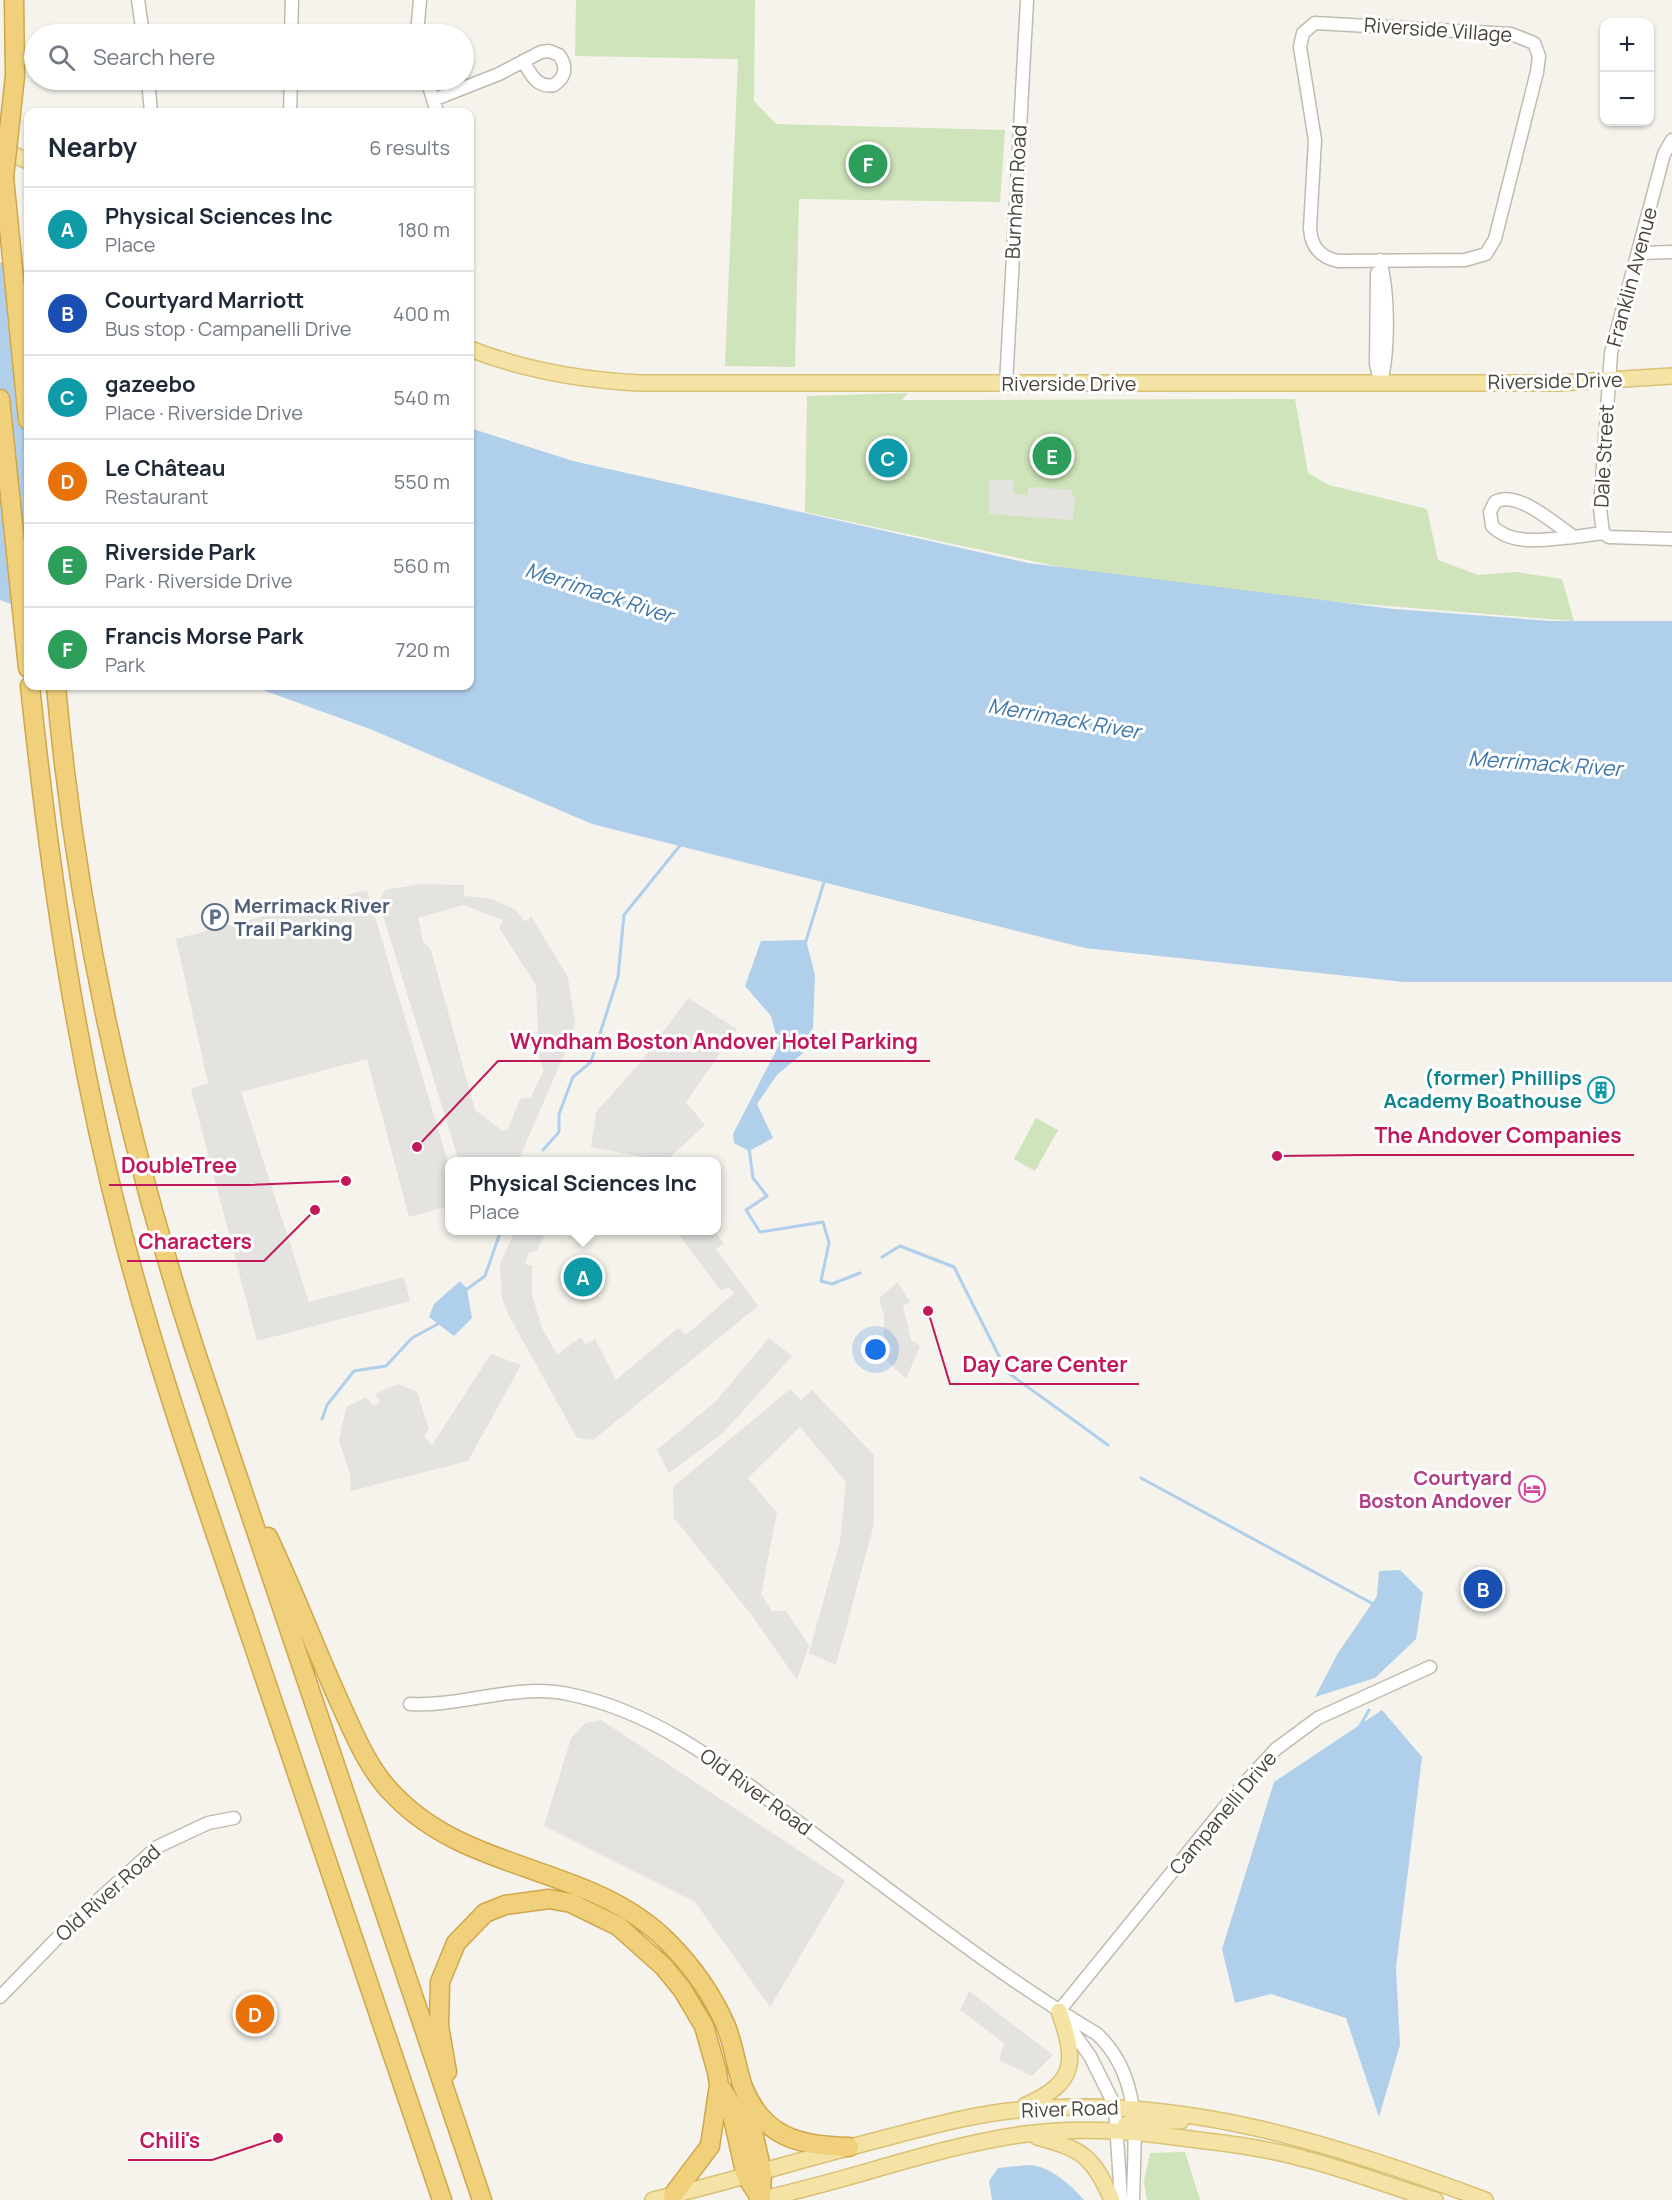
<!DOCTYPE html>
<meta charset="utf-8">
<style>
body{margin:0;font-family:Manrope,sans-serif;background:#f2f2f3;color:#1f2937}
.controls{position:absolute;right:18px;top:18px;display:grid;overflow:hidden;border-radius:12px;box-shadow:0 2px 4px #0004}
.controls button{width:54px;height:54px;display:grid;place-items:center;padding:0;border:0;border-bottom:2px solid #e0e1e3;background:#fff;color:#1f2937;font:30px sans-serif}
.you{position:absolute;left:876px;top:1350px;width:21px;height:21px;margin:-15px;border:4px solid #fff;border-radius:50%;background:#1a73e8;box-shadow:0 0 0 9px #1a73e833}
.badge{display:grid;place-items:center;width:39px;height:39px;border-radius:50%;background:#1a73e8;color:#fff;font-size:20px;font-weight:700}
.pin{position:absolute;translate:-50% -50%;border:3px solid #fff;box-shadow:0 2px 6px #0006}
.popup{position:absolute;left:445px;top:1157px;width:276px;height:78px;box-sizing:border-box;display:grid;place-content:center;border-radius:12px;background:#fff;filter:drop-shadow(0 2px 4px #0005);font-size:20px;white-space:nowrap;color:#747a83}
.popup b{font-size:22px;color:#1f2937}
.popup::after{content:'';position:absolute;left:50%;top:100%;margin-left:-12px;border:12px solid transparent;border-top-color:#fff}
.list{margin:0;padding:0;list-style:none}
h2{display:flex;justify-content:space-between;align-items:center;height:78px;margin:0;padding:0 24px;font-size:26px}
h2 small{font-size:20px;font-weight:400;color:#747a83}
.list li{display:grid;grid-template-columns:39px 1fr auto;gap:18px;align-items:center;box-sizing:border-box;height:84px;padding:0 24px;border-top:2px solid #e0e1e3}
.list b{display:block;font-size:22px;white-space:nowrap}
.list p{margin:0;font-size:20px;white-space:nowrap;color:#747a83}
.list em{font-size:20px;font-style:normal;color:#747a83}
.icon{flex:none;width:33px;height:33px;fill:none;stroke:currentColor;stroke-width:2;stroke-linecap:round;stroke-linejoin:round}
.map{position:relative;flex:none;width:1672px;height:2200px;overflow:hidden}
.search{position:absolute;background:#fff;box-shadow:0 2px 4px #0004;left:24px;top:24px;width:450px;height:66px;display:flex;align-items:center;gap:15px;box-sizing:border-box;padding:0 21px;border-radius:33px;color:#747a83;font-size:22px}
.panel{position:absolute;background:#fff;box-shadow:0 2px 4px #0004;left:24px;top:108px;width:450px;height:582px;border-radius:12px}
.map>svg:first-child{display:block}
.green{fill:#cfe4ba}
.parking{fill:#e4e3e0;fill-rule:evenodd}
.water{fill:#afcfeb}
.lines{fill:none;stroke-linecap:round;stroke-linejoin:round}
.stream{stroke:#afcfeb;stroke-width:3}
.minor-casing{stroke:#c0bbaf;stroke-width:15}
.major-casing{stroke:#d9c175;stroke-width:18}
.highway-casing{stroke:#d0a64b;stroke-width:21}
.minor{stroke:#fff;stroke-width:12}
.major{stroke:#f5e3a5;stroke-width:15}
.highway{stroke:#f1d07b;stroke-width:18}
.highway-bridge-casing{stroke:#d0a64b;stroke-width:21;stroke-linecap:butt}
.highway-bridge{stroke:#f1d07b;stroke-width:18}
.labels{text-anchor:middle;stroke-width:6;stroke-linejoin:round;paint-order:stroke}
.street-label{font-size:20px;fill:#49443a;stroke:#fff}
.service-label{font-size:20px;font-weight:bold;fill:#4e5e75;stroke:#fff;text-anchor:start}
.culture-label{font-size:20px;font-weight:bold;fill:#0d838f;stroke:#fff;text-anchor:end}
.hotel-label{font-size:20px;font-weight:bold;fill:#b23c85;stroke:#fff;text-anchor:end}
.water-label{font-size:21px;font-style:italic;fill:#3d76ab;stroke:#fff}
.leader{fill:none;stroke:#c2185b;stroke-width:2}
.callout-dot{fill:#c2185b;stroke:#fff;stroke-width:2}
.callout-label{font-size:21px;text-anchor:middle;font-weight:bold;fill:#c2185b;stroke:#fff;stroke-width:6;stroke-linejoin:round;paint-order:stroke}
</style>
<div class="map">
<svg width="1672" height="2200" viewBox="0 0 1672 2200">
<rect width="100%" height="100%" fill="#f5f3ec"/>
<!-- green -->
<path class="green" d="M576,0H755L754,101L776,124L1005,130L1000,202L799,199L795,367L725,366L738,59L575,56Z
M908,393L902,400L1295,399L1308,473L1329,485L1427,509L1438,560L1478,575L1516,572L1562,579L1574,621L1326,601L1065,568L805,512L807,396Z
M1036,1118L1058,1130L1035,1171L1014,1159Z
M1185,2152L1200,2200H1147L1144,2181L1150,2153Z"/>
<!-- parking -->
<path class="parking" d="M989,480H1013L1014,494L1028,495V487L1071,490L1072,495H1075L1073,520L989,514Z
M420,884L464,885V896L492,899L516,910L525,922L531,916L568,977L575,1022L571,1039L518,1161H459L379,903L385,890ZM463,905L503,920L499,928L536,985L539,1056L544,1070L531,1097L520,1099L508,1129L503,1131L475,1110L431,950L423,941L418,918Z
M367,890L449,1166V1206L409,1217L367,1059L241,1092L309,1302L404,1277L410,1301L257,1341L191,1089L208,1083L176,939Z
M688,998L737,1029L686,1102L705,1125L666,1161L591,1147L596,1112L640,1063Z
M515,1231H547L537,1250L528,1253L525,1264L532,1266V1295L542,1328L557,1354L581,1337L585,1344L595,1339L616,1380L678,1328L686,1335L734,1293L729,1287L721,1291L676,1231H714L724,1243L716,1249L758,1306L593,1440L577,1438L508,1314L502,1297L500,1264Z
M898,1282L910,1302L903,1306L911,1340L920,1346L906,1379L884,1358V1315L879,1298Z
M769,1338L792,1356L723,1433L669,1473L657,1450L716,1401Z
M491,1354L521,1365L468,1461L351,1491L350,1474L339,1440L346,1407L366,1397L373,1406L380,1402L375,1394L398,1384L417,1392L429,1429L424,1437L432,1445Z
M790,1389L801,1400L812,1390L874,1455V1524L836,1665L809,1653L840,1541L846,1482L800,1427L748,1478L777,1513L761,1594L772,1611H786L809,1645L797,1680L753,1617L674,1518L673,1487Z
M601,1720L845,1881L770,2007L695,1902L544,1826L571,1738L585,1723Z
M969,1991L1053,2055L1032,2076L999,2060L1004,2043L960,2010Z"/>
<!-- water -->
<path class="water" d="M0,262L28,273V610L0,600Z
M470,428L573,461L1028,563L1394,609L1551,621H1672V982H1404L1085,948L592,824L370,729L252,686H470Z
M806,940L815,975L813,1027L803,1053L777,1075L757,1104L773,1138L749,1151L734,1143L733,1134L779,1045L771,1016L745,986L761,941Z
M460,1281L467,1289L472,1318L454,1336L429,1317L434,1304Z
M1400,1570L1423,1593L1416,1639L1375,1678L1315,1697L1338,1653L1377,1596L1379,1571Z
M1382,1710L1422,1757L1396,1968L1400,2045L1379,2117L1346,2018L1271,1994L1235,2003L1222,1949L1274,1782Z
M1029,2165C1050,2166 1070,2184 1084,2200H992L989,2181L998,2168Z"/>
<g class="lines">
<!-- stream -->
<path class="stream" d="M805,944L825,879
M749,1148L753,1178L767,1196L746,1210L760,1232L823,1222L829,1243L821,1281L832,1284L860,1273
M543,1150L559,1132V1114L573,1077L591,1062L618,977L624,915L682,843
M882,1257L900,1246L954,1267L1007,1372L1108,1445
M467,1289L485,1276L501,1230
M322,1419L327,1405L354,1371L386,1366L412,1338L438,1324
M1141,1478L1375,1605
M1360,1726L1369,1710"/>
<defs>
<path id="minor" d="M138,0L143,34
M1315,23L1511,34L1534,43L1539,56L1537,72L1495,239L1486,254L1465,260L1338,261C1320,257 1311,247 1310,228L1315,140L1300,47L1303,33Z
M291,34L292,0
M417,34L420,0
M148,80L151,112
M427,80L437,112
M433,100L499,74L541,52L549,51L559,55C568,67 565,78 554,85C536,88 531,74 523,61
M290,112L291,80
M1672,140L1664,154L1611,353L1600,508L1603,533L1609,537L1672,539
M1639,253L1672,252
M1380,260C1389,293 1389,349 1381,383
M1377,273L1376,364L1380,381
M1006,384L1027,0
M1574,537C1548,539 1513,547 1492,526L1490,512L1495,502C1517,489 1556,525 1574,537L1603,533
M410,1704C463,1707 514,1683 568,1694C665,1713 741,1780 818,1837C910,1905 999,1975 1097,2034C1144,2078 1134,2141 1133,2200
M0,1997L66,1929L157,1847L208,1823L234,1818
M1059,2011L1242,1786L1276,1749L1318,1718L1430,1667
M1063,2018L1090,2056L1115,2106L1121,2200"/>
<path id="major" d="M0,149L28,161
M470,349C524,370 581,380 640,383H1559L1672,376
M1026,2105C1078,2082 1076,2060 1059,2011
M1125,2125L1134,2121H1181
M1037,2137C1082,2149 1093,2156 1112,2200
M653,2200C732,2181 810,2157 889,2137C931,2126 975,2114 1018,2110C1180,2094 1336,2144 1485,2200
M757,2200C846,2182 936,2146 1026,2134C1084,2126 1140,2132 1198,2140C1234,2144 1270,2149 1305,2159C1349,2170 1392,2187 1435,2200"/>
<path id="highway" d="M14,0L15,76
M4,177L28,420
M0,399L28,668
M30,686C50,874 76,1055 124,1239C158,1369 203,1496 246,1623C311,1815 377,2008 442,2200
M56,686C76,912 125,1135 195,1350L482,2200
M268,1537C294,1592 315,1648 340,1703C355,1736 369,1771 395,1796C470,1874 591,1865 667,1941C692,1966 712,1994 726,2026C734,2046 736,2067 743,2087C763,2137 799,2146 849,2147
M447,2072L439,2026L440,1982L456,1943L485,1913L505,1905L549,1899L571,1903L618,1926L664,1967L682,1989L704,2026L717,2072L719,2085L710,2146L673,2195
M719,2085L729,2101L746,2176L761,2199
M746,2100L762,2172L761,2199"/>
</defs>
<!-- minor casing -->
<use href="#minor" class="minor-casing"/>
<!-- major casing -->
<use href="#major" class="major-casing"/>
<!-- highway casing -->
<use href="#highway" class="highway-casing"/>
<!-- minor -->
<use href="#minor" class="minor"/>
<!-- major -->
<use href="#major" class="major"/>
<!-- highway -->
<use href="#highway" class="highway"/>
<defs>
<path id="highway-bridge" d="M4,177L15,76"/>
</defs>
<!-- highway-bridge casing -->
<use href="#highway-bridge" class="highway-bridge-casing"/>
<!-- highway-bridge -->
<use href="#highway-bridge" class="highway-bridge"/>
</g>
<!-- icons -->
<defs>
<symbol id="parking-ring" viewBox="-11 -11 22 22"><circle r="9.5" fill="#fff" stroke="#5c6f8a" stroke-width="1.5"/><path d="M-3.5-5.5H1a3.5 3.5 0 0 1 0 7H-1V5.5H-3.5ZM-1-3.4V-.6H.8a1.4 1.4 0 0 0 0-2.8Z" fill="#5c6f8a"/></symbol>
<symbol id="building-ring" viewBox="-11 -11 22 22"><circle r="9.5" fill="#fff" stroke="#0f9aa8" stroke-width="1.5"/><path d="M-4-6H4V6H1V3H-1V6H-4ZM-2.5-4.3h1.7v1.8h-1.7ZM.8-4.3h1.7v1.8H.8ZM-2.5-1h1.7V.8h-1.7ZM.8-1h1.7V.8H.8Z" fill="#0f9aa8"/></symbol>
<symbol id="hotel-ring" viewBox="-11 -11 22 22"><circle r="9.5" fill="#fff" stroke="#d1479c" stroke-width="1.5"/><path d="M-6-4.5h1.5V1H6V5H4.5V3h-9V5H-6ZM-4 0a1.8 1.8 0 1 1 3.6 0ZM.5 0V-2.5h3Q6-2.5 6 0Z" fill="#d1479c"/></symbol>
</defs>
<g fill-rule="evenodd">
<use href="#parking-ring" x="200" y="902" width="30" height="30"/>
<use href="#building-ring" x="1586" y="1075" width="30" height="30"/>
<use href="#hotel-ring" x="1517" y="1474" width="30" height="30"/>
</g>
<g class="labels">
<!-- street labels -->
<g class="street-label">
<text transform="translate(1438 30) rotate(4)" y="7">Riverside Village</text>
<text transform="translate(1016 192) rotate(-87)" y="7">Burnham Road</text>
<text transform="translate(1632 277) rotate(-75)" y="7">Franklin Avenue</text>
<text transform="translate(1555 381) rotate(-1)" y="7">Riverside Drive</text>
<text x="1069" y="391">Riverside Drive</text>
<text transform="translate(1604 456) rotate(-87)" y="7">Dale Street</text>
<text transform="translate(756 1792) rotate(36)" y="7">Old River Road</text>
<text transform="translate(1223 1813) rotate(-50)" y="7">Campanelli Drive</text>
<text transform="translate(108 1893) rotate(-42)" y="7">Old River Road</text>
<text transform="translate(1070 2109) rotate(-2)" y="7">River Road</text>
</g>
<!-- service labels -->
<g class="service-label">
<text x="234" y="913">Merrimack River<tspan x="234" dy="23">Trail Parking</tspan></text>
</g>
<!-- culture labels -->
<g class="culture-label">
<text x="1582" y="1085">(former) Phillips<tspan x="1582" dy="23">Academy Boathouse</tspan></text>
</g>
<!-- hotel labels -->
<g class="hotel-label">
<text x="1512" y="1485">Courtyard<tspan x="1512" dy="23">Boston Andover</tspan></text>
</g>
<!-- water labels -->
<g class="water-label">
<text transform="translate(599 593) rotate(18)" y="7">Merrimack River</text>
<text transform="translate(1064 719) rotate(10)" y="7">Merrimack River</text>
<text transform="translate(1545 764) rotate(4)" y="7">Merrimack River</text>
</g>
</g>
<!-- callouts -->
<path class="leader" d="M417 1147L498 1061H930M1277 1156L1363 1155H1634M346 1181L249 1185H109M315 1210L264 1261H127M928 1311L950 1384H1139M278 2138L212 2160H128"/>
<g class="callout-dot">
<circle cx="417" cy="1147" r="6"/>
<circle cx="1277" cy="1156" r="6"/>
<circle cx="346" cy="1181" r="6"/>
<circle cx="315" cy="1210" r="6"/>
<circle cx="928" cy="1311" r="6"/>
<circle cx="278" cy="2138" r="6"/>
</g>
<g class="callout-label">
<text x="714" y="1049">Wyndham Boston Andover Hotel Parking</text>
<text x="1498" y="1143">The Andover Companies</text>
<text x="179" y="1173">DoubleTree</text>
<text x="195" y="1249">Characters</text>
<text x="1045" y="1372">Day Care Center</text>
<text x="170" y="2148">Chili's</text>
</g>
</svg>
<div class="controls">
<button>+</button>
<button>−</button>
</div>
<div class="you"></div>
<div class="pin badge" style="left:583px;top:1277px;background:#0f9aa8">A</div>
<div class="popup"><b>Physical Sciences Inc</b>Place</div>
<div class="pin badge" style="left:1483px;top:1589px;background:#1a4fb4">B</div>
<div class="pin badge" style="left:888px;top:458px;background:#0f9aa8">C</div>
<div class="pin badge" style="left:255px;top:2014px;background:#e8710a">D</div>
<div class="pin badge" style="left:1052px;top:456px;background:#2e9e5b">E</div>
<div class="pin badge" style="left:868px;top:164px;background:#2e9e5b">F</div>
<div class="search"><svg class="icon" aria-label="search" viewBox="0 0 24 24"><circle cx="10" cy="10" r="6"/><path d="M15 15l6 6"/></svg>Search here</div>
<section class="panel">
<h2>Nearby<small>6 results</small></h2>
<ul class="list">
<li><span class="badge" style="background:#0f9aa8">A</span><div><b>Physical Sciences Inc</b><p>Place</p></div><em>180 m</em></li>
<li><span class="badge" style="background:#1a4fb4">B</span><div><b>Courtyard Marriott</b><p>Bus stop · Campanelli Drive</p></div><em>400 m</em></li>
<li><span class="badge" style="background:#0f9aa8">C</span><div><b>gazeebo</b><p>Place · Riverside Drive</p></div><em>540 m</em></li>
<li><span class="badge" style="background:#e8710a">D</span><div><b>Le Château</b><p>Restaurant</p></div><em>550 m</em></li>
<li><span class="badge" style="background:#2e9e5b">E</span><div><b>Riverside Park</b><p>Park · Riverside Drive</p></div><em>560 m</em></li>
<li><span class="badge" style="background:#2e9e5b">F</span><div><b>Francis Morse Park</b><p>Park</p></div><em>720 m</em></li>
</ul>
</section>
</div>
